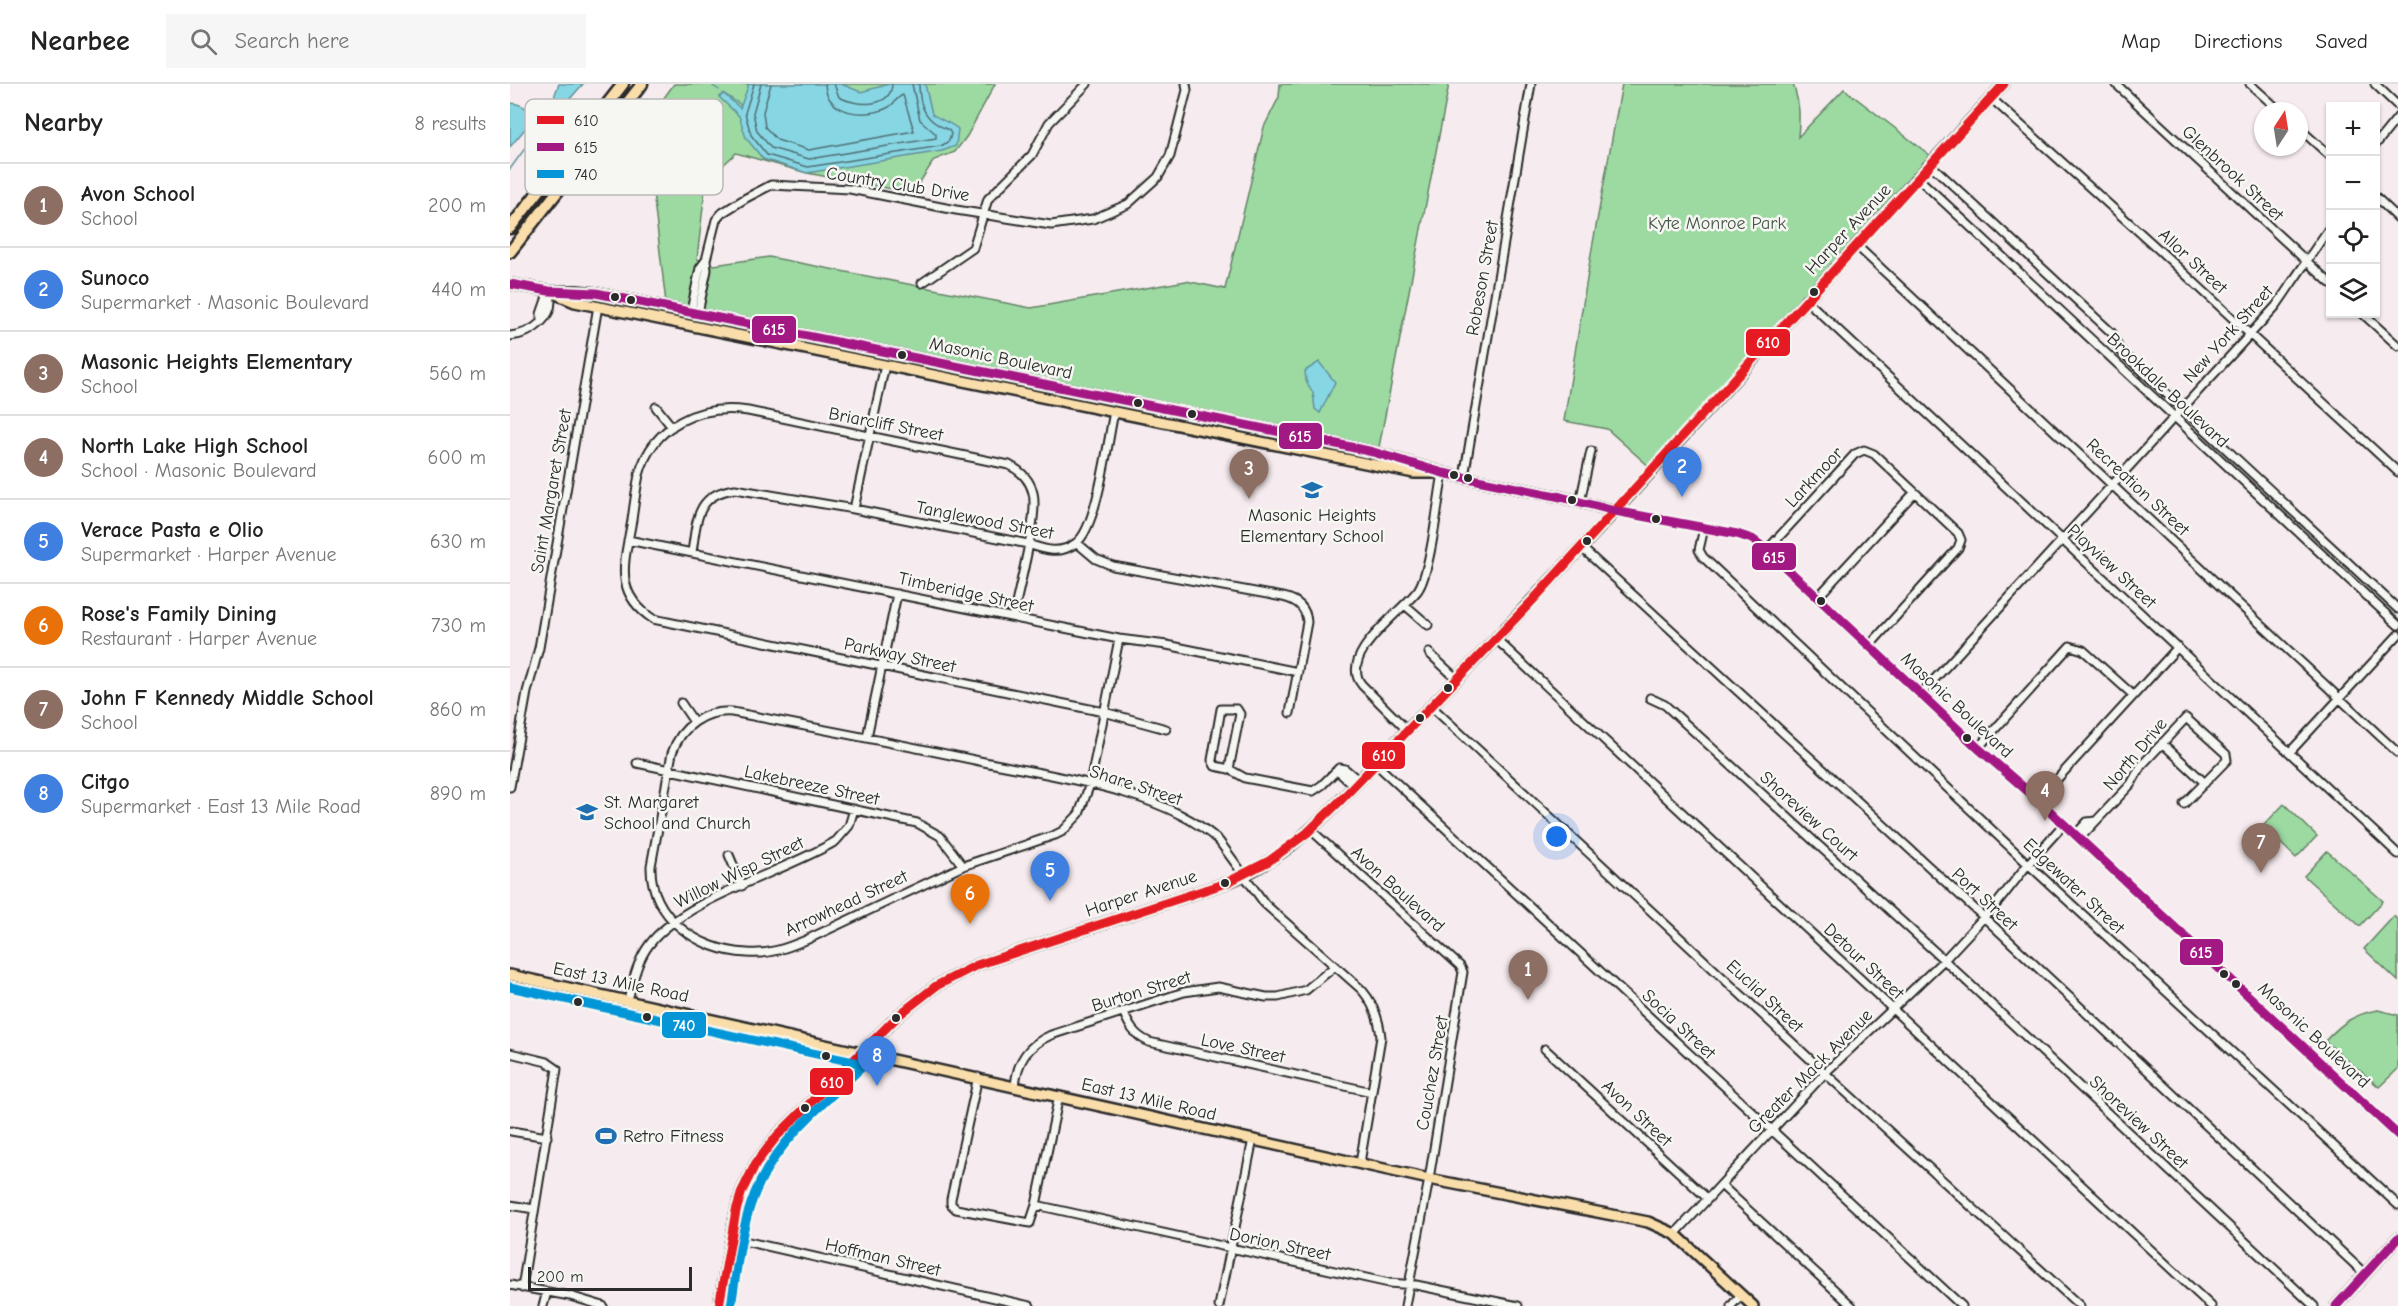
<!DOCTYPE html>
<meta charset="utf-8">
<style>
body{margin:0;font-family:"Comic Neue",sans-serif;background:#f6f6f6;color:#222}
.controls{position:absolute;right:18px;top:18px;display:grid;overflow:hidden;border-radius:0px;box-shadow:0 2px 4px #0004}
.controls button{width:54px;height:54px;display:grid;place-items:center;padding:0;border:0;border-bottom:2px solid #e0e0e0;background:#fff;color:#222;font:30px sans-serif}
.compass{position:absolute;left:1744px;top:18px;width:54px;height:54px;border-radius:50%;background:#fff;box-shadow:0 2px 4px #0004;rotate:12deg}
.scale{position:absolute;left:18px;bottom:15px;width:164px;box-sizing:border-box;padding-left:6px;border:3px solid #2b2b2b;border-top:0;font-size:16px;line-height:21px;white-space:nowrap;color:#2b2b2b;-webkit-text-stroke:4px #f6f6f2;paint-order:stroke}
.you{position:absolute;left:1047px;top:753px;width:21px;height:21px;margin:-15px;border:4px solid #fff;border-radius:50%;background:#1a73e8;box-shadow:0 0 0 9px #1a73e833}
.badge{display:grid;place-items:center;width:39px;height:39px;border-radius:50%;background:#1f6fb2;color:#fff;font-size:20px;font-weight:700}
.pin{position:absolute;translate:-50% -50px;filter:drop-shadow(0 2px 3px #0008)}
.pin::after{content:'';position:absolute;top:32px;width:21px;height:18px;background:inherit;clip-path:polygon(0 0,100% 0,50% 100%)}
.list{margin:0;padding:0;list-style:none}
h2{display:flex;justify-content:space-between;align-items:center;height:78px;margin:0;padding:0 24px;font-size:26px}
h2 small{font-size:20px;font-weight:400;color:#767676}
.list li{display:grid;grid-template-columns:39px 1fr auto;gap:18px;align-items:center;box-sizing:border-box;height:84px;padding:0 24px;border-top:2px solid #e0e0e0}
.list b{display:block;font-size:22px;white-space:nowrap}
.list p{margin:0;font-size:20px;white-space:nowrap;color:#767676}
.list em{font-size:20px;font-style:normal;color:#767676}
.icon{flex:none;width:33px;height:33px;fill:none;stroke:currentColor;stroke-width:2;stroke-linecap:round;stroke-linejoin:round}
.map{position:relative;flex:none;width:1888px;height:1222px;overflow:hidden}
header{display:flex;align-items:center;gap:36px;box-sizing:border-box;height:84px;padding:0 30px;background:#fff;border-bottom:2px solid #e0e0e0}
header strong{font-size:28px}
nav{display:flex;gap:33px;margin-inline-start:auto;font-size:21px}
.search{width:420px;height:54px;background:#f6f6f6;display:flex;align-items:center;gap:15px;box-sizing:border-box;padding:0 21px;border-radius:0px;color:#767676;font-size:22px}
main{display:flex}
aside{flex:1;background:#fff}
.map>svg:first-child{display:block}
.green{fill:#9cdaa2;stroke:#648266;stroke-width:1.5}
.water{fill:#87d6e4;stroke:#62929a;stroke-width:1.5}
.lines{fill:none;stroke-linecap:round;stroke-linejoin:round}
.shore{stroke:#506f75;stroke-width:1.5}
.stream{stroke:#62929a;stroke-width:1.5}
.minor-casing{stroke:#2b2b2b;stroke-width:11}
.major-casing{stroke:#2b2b2b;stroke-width:14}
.highway-casing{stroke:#2b2b2b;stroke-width:15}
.minor{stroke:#f6f6f2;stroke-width:7}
.major{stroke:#f9deab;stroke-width:9}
.highway{stroke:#f9deab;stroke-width:10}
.bus-1-casing{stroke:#f6f6f2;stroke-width:14}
.bus-2-casing{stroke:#f6f6f2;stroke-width:14}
.bus-3-casing{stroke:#f6f6f2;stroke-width:14}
.bus-1{stroke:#e51a23;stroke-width:9}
.bus-2{stroke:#a31984;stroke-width:9}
.bus-3{stroke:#0696d7;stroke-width:9}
.bus-dot{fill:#2b2b2b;stroke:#f6f6f2;stroke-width:2}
.labels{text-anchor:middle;stroke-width:5;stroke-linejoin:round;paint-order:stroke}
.street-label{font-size:18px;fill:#2b2b2b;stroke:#f6f6f2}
.park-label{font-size:18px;fill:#475749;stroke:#f6f6f2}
.poi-label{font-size:18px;fill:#2b2b2b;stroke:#f6f6f2;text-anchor:start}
.key{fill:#f6f6f2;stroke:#b9b9b6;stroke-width:1.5}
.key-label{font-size:16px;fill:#2b2b2b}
.line-badge{stroke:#f6f6f2;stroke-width:2}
.badge-label{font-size:16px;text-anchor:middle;font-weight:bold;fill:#fff}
</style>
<header>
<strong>Nearbee</strong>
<div class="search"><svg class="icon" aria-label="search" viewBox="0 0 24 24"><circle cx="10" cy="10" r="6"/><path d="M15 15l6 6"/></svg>Search here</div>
<nav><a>Map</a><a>Directions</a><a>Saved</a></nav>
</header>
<main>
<aside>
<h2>Nearby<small>8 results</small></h2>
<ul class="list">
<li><span class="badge" style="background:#8d6e63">1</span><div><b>Avon School</b><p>School</p></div><em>200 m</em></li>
<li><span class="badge" style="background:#3f7fe0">2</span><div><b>Sunoco</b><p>Supermarket · Masonic Boulevard</p></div><em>440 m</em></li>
<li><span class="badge" style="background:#8d6e63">3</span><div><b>Masonic Heights Elementary</b><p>School</p></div><em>560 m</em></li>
<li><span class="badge" style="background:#8d6e63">4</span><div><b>North Lake High School</b><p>School · Masonic Boulevard</p></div><em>600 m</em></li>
<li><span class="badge" style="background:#3f7fe0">5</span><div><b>Verace Pasta e Olio</b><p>Supermarket · Harper Avenue</p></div><em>630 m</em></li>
<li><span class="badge" style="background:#e8710a">6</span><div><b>Rose's Family Dining</b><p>Restaurant · Harper Avenue</p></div><em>730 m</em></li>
<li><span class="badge" style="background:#8d6e63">7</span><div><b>John F Kennedy Middle School</b><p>School</p></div><em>860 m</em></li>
<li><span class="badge" style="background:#3f7fe0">8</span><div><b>Citgo</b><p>Supermarket · East 13 Mile Road</p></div><em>890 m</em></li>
</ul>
</aside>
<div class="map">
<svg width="1888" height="1222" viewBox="0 0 1888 1222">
<rect width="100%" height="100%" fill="#f6ebee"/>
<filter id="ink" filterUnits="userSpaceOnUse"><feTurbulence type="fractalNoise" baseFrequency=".0167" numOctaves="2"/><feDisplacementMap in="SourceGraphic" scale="12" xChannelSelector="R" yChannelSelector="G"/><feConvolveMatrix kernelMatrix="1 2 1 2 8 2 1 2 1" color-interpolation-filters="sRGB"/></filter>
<g filter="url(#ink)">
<!-- green -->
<path class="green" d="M164,0H485L457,52L445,68L424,76L403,109L297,89L226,69L196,97L187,175L204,181L259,173L521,224L676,197L715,205L754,43L769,13L770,0H939L869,363L156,219L135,40Z
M1112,0H1283C1290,21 1290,31 1288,53L1334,5L1425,75L1142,385L1097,345L1054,337L1081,170Z
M1774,720L1807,752L1786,774L1753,742Z
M1817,767L1873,817L1850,842L1794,792Z
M1884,832L1888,837V897L1854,865Z
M1868,926L1888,931V985L1869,1003L1815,957C1832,939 1844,930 1868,926Z"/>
<!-- water -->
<path class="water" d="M49,0H73L52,24L43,26L45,10Z
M239,0H331L351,8L379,0H415L422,30C431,36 441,39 448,45L446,62L432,67L297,89L253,75L236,54L229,32L209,13L214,10L230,24Z
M0,19C11,20 20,24 24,34L0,63Z
M809,278L825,298L810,329L805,325L803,309L796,297L795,287Z"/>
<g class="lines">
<!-- shore -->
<path class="shore" d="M244,0L235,29L241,51L257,71L298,83L431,62L439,57L441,50L439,46C417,38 409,25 409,0
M251,0L243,29L247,47L261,64L299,75L426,54V50L410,36L402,0
M261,0L253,28L255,43L267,56L299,66L404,47L393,11C387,13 385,19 379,23C357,35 316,31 315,0
M324,0L329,13C345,22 381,25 382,0"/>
<!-- stream -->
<path class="stream" d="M200,0L209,6
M213,9L231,21
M0,85L43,26"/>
<defs>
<path id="minor" d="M1606,0L1820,199
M1740,0L1770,27
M1865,0L1888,22
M1481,14L1647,164L1888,388
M1789,44L1820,72
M1866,60L1888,33
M1420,80L1602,249L1609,265L1614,270L1888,525
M1408,94L1888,541
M1866,113L1888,134
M1346,161L1888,669
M196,176L206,136L212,129L236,114L261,101L340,105L446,126L541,141L583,135L618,120L648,93L660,72L677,6L676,0
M412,199L463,164L478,115L522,71L539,39L577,0
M1295,215L1888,770
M181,227L190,184L196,176L197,186L188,229
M1853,230L1888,262
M31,238V230L39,207
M0,252C22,250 48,232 39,207
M146,323L162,343
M954,393L1021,0
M1070,418L1081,367
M344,425L375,281
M1105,427L1227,450L1242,455L1257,466L1468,664L1528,716L1888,1051
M1194,444L1189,466L1193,473L1518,780L1888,1121
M118,456L609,555L657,561L788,588
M567,459L586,475L603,482L773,513C787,516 796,523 797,538L780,629
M1072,464L1478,837L1855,1190
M1257,466L1345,370L1354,366L1364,370L1448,449L1451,456L1448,464L1360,561
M182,468C187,436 186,410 225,405L344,425L518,460C535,466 550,471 566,459C587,445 598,356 604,328
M1307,514L1404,409
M895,521L918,541
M503,533C508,507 529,431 523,409C520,396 511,387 499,381L238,327C190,320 143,340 129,391C126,406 124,421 122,436C115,477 102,508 143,535L594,628L656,645
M609,555L580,700L569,730L553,747L545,751L453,782L296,856C277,864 258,871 237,869C189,867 140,833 141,782L162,669C171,642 195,626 222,628C306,644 390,660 474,678C544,692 656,707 709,757L755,820L852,906C864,920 869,935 871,953L850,1079
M986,555L1701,1222
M919,569L947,595
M1411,610L1766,222L1820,143
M1140,614L1155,621L1434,876L1804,1222
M171,619L184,638
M921,622L1315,989L1570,1222
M897,646L852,601C827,571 892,528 908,506C921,487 928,415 933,389
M357,653L387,510
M1652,659L1695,699
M1468,664L1560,562L1573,566L1623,611
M1780,668L1888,551
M127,679L407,739L430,752L453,782
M866,680L1452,1222
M719,685L730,630L727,625H711L702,676L705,682L719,685L735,694L803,707L812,701L829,684
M844,702L832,691L829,684L835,685L849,697
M0,703L17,608L29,564L88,222
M1528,716L1668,563
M1586,737L1621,700L1631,682L1676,634L1716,670L1717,676L1674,720
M801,746L950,882L953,888L919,1095L895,1222
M1566,750L1577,738L1586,737L1570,754
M219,771L232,802
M118,916C123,897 127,877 139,861C173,815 275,788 326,757L339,742L344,725
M613,927C619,942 624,951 639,958L862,1008
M1035,965L1198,1115
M0,969L37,978L47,985L12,1204
M468,993L441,1115V1120L446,1125L520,1139L526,1121L549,1012
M505,1002C507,977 518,961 541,951L674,908L708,903L756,913H768L796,906L824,883
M1,1047L37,1053
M1211,1101L1342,1222
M0,1121L24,1125
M526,1121L879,1199L906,1201L1008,1222
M1165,1150L1315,989L1434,876L1489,817L1518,780L1554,740
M221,1154L520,1222
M0,1201L60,1212L93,1222
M33,1222L37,1208
M709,1222L743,1055
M1221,1222L1231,1211"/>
<path id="major" d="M0,200L39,207L65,218L904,389H924
M39,207H67L86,209L795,353L863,368L933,389L1051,413L1105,427
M0,891L919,1095L1138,1138L1165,1150L1243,1222
M209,1222L226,1127L232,1107L246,1079L267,1052L389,931L426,902L467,881L716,799C779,774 819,729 864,681C894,650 924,619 954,588C1138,396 1313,195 1494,0
M1826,1222L1888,1154"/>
<path id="highway" d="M0,144L113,0
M0,168L132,0"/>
</defs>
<!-- minor casing -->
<use href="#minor" class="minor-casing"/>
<!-- major casing -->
<use href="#major" class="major-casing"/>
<!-- highway casing -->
<use href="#highway" class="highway-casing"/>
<!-- minor -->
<use href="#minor" class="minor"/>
<!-- major -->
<use href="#major" class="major"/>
<!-- highway -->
<use href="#highway" class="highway"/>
<defs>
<path id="bus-1" d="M209,1222L226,1127L232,1107L246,1079L267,1052L389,931L426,902L467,881L716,799L759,777L797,749L831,716L1023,516L1494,0"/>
<path id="bus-2" d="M0,200L39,207L86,209L795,353L863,368L933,389L1051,413L1105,427L1227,450L1242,455L1257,466L1468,664L1528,716L1888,1051
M1826,1222L1888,1154"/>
<path id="bus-3" d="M0,903L348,979
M221,1222C228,1180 231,1136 250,1098C274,1049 322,1013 359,976"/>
</defs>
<!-- bus-1 casing -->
<use href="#bus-1" class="bus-1-casing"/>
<!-- bus-2 casing -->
<use href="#bus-2" class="bus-2-casing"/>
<!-- bus-3 casing -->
<use href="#bus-3" class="bus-3-casing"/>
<!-- bus-1 -->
<use href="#bus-1" class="bus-1"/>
<!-- bus-2 -->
<use href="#bus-2" class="bus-2"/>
<!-- bus-3 -->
<use href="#bus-3" class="bus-3"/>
</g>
</g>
<!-- icons -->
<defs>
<symbol id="school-bare" viewBox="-9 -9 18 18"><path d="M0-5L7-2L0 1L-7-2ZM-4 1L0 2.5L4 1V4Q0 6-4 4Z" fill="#1f6fb2" stroke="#f6f6f2" stroke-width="2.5" paint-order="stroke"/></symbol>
<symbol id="stadium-bare" viewBox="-9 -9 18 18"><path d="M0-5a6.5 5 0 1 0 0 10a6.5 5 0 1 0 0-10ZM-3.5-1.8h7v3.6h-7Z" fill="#1f6fb2" stroke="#f6f6f2" stroke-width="2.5" paint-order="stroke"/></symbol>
</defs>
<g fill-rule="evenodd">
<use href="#school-bare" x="787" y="391" width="30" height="30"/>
<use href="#school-bare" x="62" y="713" width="30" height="30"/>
<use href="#stadium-bare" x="81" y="1037" width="30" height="30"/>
</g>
<!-- markers -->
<g class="bus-dot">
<circle cx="1304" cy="208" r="5"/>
<circle cx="105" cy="213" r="5"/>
<circle cx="121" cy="216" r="5"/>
<circle cx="392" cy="271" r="5"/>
<circle cx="628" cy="319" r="5"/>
<circle cx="682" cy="330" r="5"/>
<circle cx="944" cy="391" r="5"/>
<circle cx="958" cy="394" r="5"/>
<circle cx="1062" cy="416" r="5"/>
<circle cx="1146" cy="435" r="5"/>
<circle cx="1077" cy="457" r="5"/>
<circle cx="1311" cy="517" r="5"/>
<circle cx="938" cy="604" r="5"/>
<circle cx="910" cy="634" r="5"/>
<circle cx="1457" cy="654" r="5"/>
<circle cx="715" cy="799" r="5"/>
<circle cx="1714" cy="890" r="5"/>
<circle cx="1726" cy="900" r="5"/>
<circle cx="68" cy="918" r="5"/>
<circle cx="137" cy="933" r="5"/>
<circle cx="386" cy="934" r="5"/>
<circle cx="316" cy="972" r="5"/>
<circle cx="295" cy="1024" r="5"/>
</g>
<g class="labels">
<!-- street labels -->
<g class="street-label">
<text transform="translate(1723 89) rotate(43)" y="6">Glenbrook Street</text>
<text transform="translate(388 100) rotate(9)" y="6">Country Club Drive</text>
<text transform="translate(1338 145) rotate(-47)" y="6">Harper Avenue</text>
<text transform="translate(1683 177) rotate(43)" y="6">Allor Street</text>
<text transform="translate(972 194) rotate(-80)" y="6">Robeson Street</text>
<text transform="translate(1718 250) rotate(-48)" y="6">New York Street</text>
<text transform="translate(491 274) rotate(12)" y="6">Masonic Boulevard</text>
<text transform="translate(1658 306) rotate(43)" y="6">Brookdale Boulevard</text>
<text transform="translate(376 340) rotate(11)" y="6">Briarcliff Street</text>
<text transform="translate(1304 393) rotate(-47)" y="6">Larkmoor</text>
<text transform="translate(1628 403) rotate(43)" y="6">Recreation Street</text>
<text transform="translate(41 407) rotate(-80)" y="6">Saint Margaret Street</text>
<text transform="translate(475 436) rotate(11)" y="6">Tanglewood Street</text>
<text transform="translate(1602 482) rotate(43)" y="6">Playview Street</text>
<text transform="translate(456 508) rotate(12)" y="6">Timberidge Street</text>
<text transform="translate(390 571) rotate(12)" y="6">Parkway Street</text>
<text transform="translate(1447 621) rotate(43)" y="6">Masonic Boulevard</text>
<text transform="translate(1625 670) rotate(-50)" y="6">North Drive</text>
<text transform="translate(302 701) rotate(12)" y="6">Lakebreeze Street</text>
<text transform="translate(626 701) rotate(18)" y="6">Share Street</text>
<text transform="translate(1299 732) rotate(42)" y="6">Shoreview Court</text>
<text transform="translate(229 788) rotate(-26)" y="6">Willow Wisp Street</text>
<text transform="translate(1564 802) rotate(43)" y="6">Edgewater Street</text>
<text transform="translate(888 805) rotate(42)" y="6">Avon Boulevard</text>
<text transform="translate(631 809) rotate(-18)" y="6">Harper Avenue</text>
<text transform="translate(1475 815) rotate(43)" y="6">Port Street</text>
<text transform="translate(336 819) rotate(-25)" y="6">Arrowhead Street</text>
<text transform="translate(1354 877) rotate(43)" y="6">Detour Street</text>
<text transform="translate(111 898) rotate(12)" y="6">East 13 Mile Road</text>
<text transform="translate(631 907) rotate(-17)" y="6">Burton Street</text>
<text transform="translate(1255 912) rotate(43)" y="6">Euclid Street</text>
<text transform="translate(1169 940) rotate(43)" y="6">Socia Street</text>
<text transform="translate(1804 951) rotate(43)" y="6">Masonic Boulevard</text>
<text transform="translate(733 964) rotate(12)" y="6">Love Street</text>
<text transform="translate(1300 987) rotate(-45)" y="6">Greater Mack Avenue</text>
<text transform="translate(922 989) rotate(-80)" y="6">Couchez Street</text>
<text transform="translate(639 1015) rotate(13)" y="6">East 13 Mile Road</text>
<text transform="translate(1127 1029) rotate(43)" y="6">Avon Street</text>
<text transform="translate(1629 1038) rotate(43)" y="6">Shoreview Street</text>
<text transform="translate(770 1160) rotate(12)" y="6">Dorion Street</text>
<text transform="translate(373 1173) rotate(13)" y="6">Hoffman Street</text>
</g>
<!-- park labels -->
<g class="park-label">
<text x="1207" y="145">Kyte Monroe Park</text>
</g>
<!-- poi labels -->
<g class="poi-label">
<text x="802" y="437" text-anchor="middle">Masonic Heights<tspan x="802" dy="21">Elementary School</tspan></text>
<text x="94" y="724">St. Margaret<tspan x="94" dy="21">School and Church</tspan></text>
<text x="113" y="1058">Retro Fitness</text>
</g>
</g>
<!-- legend -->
<rect x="15" y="15" width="198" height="96" rx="9" class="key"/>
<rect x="27" y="32" width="27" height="8" fill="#e51a23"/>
<rect x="27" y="59" width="27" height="8" fill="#a31984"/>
<rect x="27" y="86" width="27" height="8" fill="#0696d7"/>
<g class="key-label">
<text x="64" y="42">610</text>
<text x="64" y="69">615</text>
<text x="64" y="96">740</text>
</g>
<g class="line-badge">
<rect x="241" y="231" width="46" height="29" rx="6" fill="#a31984"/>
<rect x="1235" y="244" width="46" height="29" rx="6" fill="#e51a23"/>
<rect x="768" y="338" width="45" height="28" rx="6" fill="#a31984"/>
<rect x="1241" y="458" width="46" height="29" rx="6" fill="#a31984"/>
<rect x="851" y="657" width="45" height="29" rx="6" fill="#e51a23"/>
<rect x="1669" y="854" width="45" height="28" rx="6" fill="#a31984"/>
<rect x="151" y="927" width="46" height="28" rx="6" fill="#0696d7"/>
<rect x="299" y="983" width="45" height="29" rx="6" fill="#e51a23"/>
</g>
<g class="badge-label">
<text x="264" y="251">615</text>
<text x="1258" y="264">610</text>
<text x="790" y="358">615</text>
<text x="1264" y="479">615</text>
<text x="874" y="677">610</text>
<text x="1691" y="874">615</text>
<text x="174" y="947">740</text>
<text x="322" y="1004">610</text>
</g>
</svg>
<div class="controls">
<button>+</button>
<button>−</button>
<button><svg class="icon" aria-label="locate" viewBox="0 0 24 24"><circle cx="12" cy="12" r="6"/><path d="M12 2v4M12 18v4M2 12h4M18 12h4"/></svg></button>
<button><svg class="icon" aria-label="layers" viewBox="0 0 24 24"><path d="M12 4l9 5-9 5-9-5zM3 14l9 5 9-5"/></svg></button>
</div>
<svg class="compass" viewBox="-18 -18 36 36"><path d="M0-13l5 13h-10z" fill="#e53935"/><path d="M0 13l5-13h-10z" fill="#767676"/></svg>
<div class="scale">200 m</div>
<div class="you"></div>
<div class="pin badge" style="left:1018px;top:916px;background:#8d6e63">1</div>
<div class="pin badge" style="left:1172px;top:413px;background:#3f7fe0">2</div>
<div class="pin badge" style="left:739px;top:415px;background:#8d6e63">3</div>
<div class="pin badge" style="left:1535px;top:737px;background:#8d6e63">4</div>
<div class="pin badge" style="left:540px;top:817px;background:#3f7fe0">5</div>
<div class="pin badge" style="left:460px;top:840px;background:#e8710a">6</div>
<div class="pin badge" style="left:1751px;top:789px;background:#8d6e63">7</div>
<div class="pin badge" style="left:367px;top:1002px;background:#3f7fe0">8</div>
</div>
</main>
